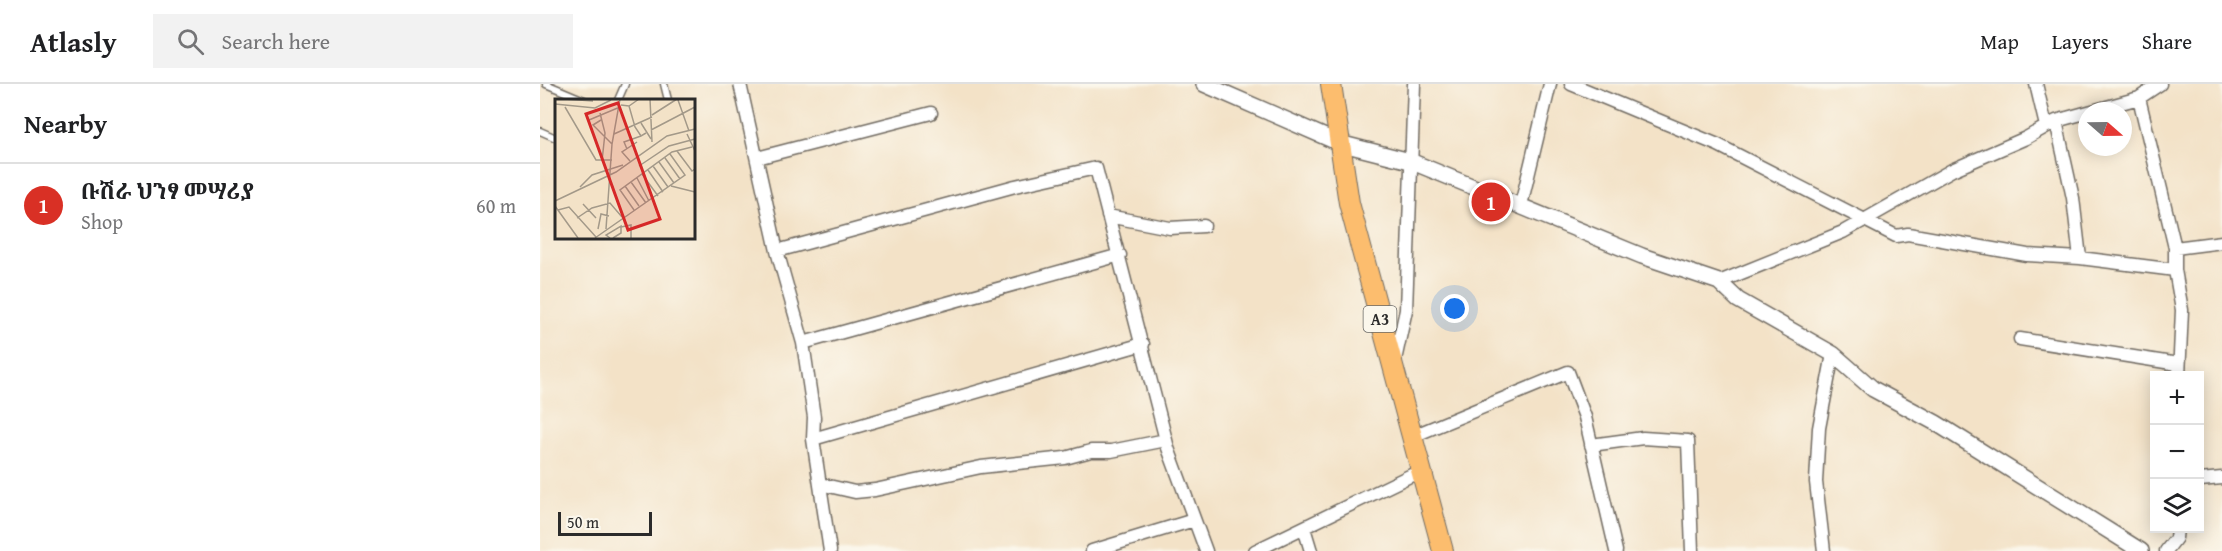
<!DOCTYPE html>
<meta charset="utf-8">
<style>
body{margin:0;font-family:"Gentium Book Plus","Noto Serif Ethiopic",serif;background:#f2f2f2;color:#202124}
.controls{position:absolute;right:18px;bottom:18px;display:grid;overflow:hidden;border-radius:0px;box-shadow:0 3px 15px #0003}
.controls button{width:54px;height:54px;display:grid;place-items:center;padding:0;border:0;border-bottom:2px solid #e0e0e0;background:#fff;color:#202124;font:30px sans-serif}
.compass{position:absolute;left:1538px;top:18px;width:54px;height:54px;border-radius:50%;background:#fff;box-shadow:0 3px 15px #0003;rotate:110deg}
.scale{position:absolute;left:18px;bottom:15px;width:94px;box-sizing:border-box;padding-left:6px;border:3px solid #2b2b2b;border-top:0;font-size:16px;line-height:21px;white-space:nowrap;color:#2b2b2b;-webkit-text-stroke:4px #fbf7ec;paint-order:stroke}
.you{position:absolute;left:915px;top:225px;width:21px;height:21px;margin:-15px;border:4px solid #fff;border-radius:50%;background:#1a73e8;box-shadow:0 0 0 9px #1a73e833}
.badge{display:grid;place-items:center;width:39px;height:39px;border-radius:50%;background:#d93025;color:#fff;font-size:20px;font-weight:700}
.pin{position:absolute;translate:-50% -50%;border:3px solid #fff;box-shadow:0 2px 6px #0006}
.list{margin:0;padding:0;list-style:none}
h2{display:flex;justify-content:space-between;align-items:center;height:78px;margin:0;padding:0 24px;font-size:26px}
h2 small{font-size:20px;font-weight:400;color:#757577}
.list li{display:grid;grid-template-columns:39px 1fr auto;gap:18px;align-items:center;box-sizing:border-box;height:84px;padding:0 24px;border-top:2px solid #e0e0e0}
.list b{display:block;font-size:22px;white-space:nowrap}
.list p{margin:0;font-size:20px;white-space:nowrap;color:#757577}
.list em{font-size:20px;font-style:normal;color:#757577}
.icon{flex:none;width:33px;height:33px;fill:none;stroke:currentColor;stroke-width:2;stroke-linecap:round;stroke-linejoin:round}
.map{position:relative;flex:none;width:1682px;height:467px;overflow:hidden}
header{display:flex;align-items:center;gap:36px;box-sizing:border-box;height:84px;padding:0 30px;background:#fff;border-bottom:2px solid #e0e0e0}
header strong{font-size:28px}
nav{display:flex;gap:33px;margin-inline-start:auto;font-size:21px}
.search{width:420px;height:54px;background:#f2f2f2;display:flex;align-items:center;gap:15px;box-sizing:border-box;padding:0 21px;border-radius:0px;color:#757577;font-size:22px}
main{display:flex}
aside{flex:1;background:#fff}
.map>svg:first-child{display:block}
.lines{fill:none;stroke-linecap:round;stroke-linejoin:round}
.service-casing{stroke:#716b62;stroke-width:9}
.minor-casing{stroke:#716b62;stroke-width:15}
.tertiary-casing{stroke:#716b62;stroke-width:18}
.trunk-casing{stroke:#716b62;stroke-width:22}
.service{stroke:#fff;stroke-width:6}
.minor{stroke:#fff;stroke-width:12}
.tertiary{stroke:#fff;stroke-width:15}
.trunk{stroke:#fcbd6e;stroke-width:20}
.labels{text-anchor:middle;stroke-width:4.5;stroke-linejoin:round;paint-order:stroke}
.shield{fill:#fbf7ec;stroke:#696865;stroke-width:1.5}
.shield-label{font-size:16px;font-weight:bold;fill:#2b2b2b}
.inset-road{fill:none;stroke:#a39989;stroke-width:1.5}
.view{fill:#d62828;fill-opacity:0.15;stroke:#d62828;stroke-width:3}
.inset-edge{fill:none;stroke:#2b2b2b;stroke-width:3}
</style>
<header>
<strong>Atlasly</strong>
<div class="search"><svg class="icon" aria-label="search" viewBox="0 0 24 24"><circle cx="10" cy="10" r="6"/><path d="M15 15l6 6"/></svg>Search here</div>
<nav><a>Map</a><a>Layers</a><a>Share</a></nav>
</header>
<main>
<aside>
<h2>Nearby<small></small></h2>
<ul class="list">
<li><span class="badge">1</span><div><b>ቡሽራ ህንፃ መሣሪያ</b><p>Shop</p></div><em>60 m</em></li>
</ul>
</aside>
<div class="map">
<svg width="1682" height="467" viewBox="0 0 1682 467">
<rect width="100%" height="100%" fill="#fbf7ec"/>
<filter id="ink" filterUnits="userSpaceOnUse"><feTurbulence type="fractalNoise" baseFrequency=".0167" numOctaves="2"/><feDisplacementMap in="SourceGraphic" scale="12" xChannelSelector="R" yChannelSelector="G"/><feConvolveMatrix kernelMatrix="1 2 1 2 8 2 1 2 1" color-interpolation-filters="sRGB"/></filter>
<filter id="wash" filterUnits="userSpaceOnUse"><feTurbulence type="fractalNoise" baseFrequency=".008" numOctaves="4" result="noise"/><feDisplacementMap in="SourceGraphic" scale="24" xChannelSelector="R" yChannelSelector="G"/><feGaussianBlur stdDeviation="1.35" result="paint"/><feColorMatrix in="noise" values="0 0 0 0 0 0 0 0 0 0 0 0 0 0 0 0 0 1.4 0 .05"/><feComposite in="paint" operator="in"/></filter>
<g filter="url(#wash)">
<rect width="100%" height="100%" fill="#f3e2c7"/>
</g>
<g filter="url(#ink)">
<g class="lines">
<defs>
<path id="service" d="M6,0L44,16
M124,0L128,16
M78,16L85,0
M0,47L16,54"/>
<path id="minor" d="M200,0L237,167L263,259L274,333L273,355L290,467
M1031,0L1178,61L1356,152L1368,150L1487,171L1540,174L1635,186
M1496,0L1506,42
M1599,14L1635,164V186L1642,226L1639,292
M1516,37L1599,14L1620,0
M217,74L391,29
M981,121L1010,0
M568,132L630,144L664,142
M1635,164L1682,158
M237,167L475,102L556,84L628,364L666,467
M1179,198L1303,148L1412,86L1486,54L1516,37L1533,114L1540,174
M1480,255L1638,280
M263,259L580,171
M855,276L866,226L874,0
M873,352L1028,288L1045,333L1076,467
M273,355L603,260
M1051,361L1103,354L1148,357L1152,467
M1660,396L1682,394
M280,400L315,408L335,406L441,383L525,374L551,367H571L626,356
M764,444L771,467
M552,467L654,436
M715,467L882,386
M1284,467L1276,398L1279,344L1293,270
M1626,467L1636,454L1637,444"/>
<path id="tertiary" d="M664,0L799,59L870,77L1102,172L1179,198L1198,216L1293,270L1333,305L1396,339L1601,467"/>
<path id="trunk" d="M791,0L809,119L903,467"/>
</defs>
<!-- service casing -->
<use href="#service" class="service-casing"/>
<!-- minor casing -->
<use href="#minor" class="minor-casing"/>
<!-- tertiary casing -->
<use href="#tertiary" class="tertiary-casing"/>
<!-- trunk casing -->
<use href="#trunk" class="trunk-casing"/>
<!-- service -->
<use href="#service" class="service"/>
<!-- minor -->
<use href="#minor" class="minor"/>
<!-- tertiary -->
<use href="#tertiary" class="tertiary"/>
<!-- trunk -->
<use href="#trunk" class="trunk"/>
</g>
</g>
<g class="labels">
<!-- shield labels -->
<rect class="shield" x="823.5" y="222" width="33" height="26" rx="4.5"/>
<g class="shield-label">
<text x="840" y="241">A3</text>
</g>
</g>
<!-- overview -->
<g transform="translate(15 15)">
<rect width="140" height="140" fill="#f3e2c7"/>
<path class="inset-road" d="M9,0L38,2M95,0L97,43M123,1L134,32M0,5L40,9L56,1M66,6L74,7L84,0M74,7L80,28L86,37L91,34M10,8L41,61H57M45,14L50,34L47,62M97,16L122,0M34,21L65,8M46,21L38,26L57,45M86,24L96,40M96,31L140,8M59,35L97,18M132,35L140,52M72,50L69,43L86,37M122,52L137,72L140,70M110,59L125,80M75,62L67,53L82,43M104,63L119,84M84,67L114,47L140,40M98,67L113,88M93,71L108,93M87,75L103,97M82,79L94,102M76,83L91,104M70,87L84,107M116,87L140,93M25,88L37,76L68,66M0,102L61,73L112,37L140,30M28,105L41,119M0,107L23,139M3,111L14,108L41,138M79,111L65,91L117,53L137,48M22,119L37,109L55,104L67,118M66,128L76,126V139M43,130L46,115L54,117M51,130L57,45L65,0M40,139L130,76L115,55M55,139L51,136L66,127V134L58,139"/>
<path class="view" d="M63,4L105,120L73,131L31,15Z"/>
<rect width="140" height="140" class="inset-edge"/>
</g>
</svg>
<div class="controls">
<button>+</button>
<button>−</button>
<button><svg class="icon" aria-label="layers" viewBox="0 0 24 24"><path d="M12 4l9 5-9 5-9-5zM3 14l9 5 9-5"/></svg></button>
</div>
<svg class="compass" viewBox="-18 -18 36 36"><path d="M0-13l5 13h-10z" fill="#e53935"/><path d="M0 13l5-13h-10z" fill="#757577"/></svg>
<div class="scale">50 m</div>
<div class="you"></div>
<div class="pin badge" style="left:951px;top:118px">1</div>
</div>
</main>
